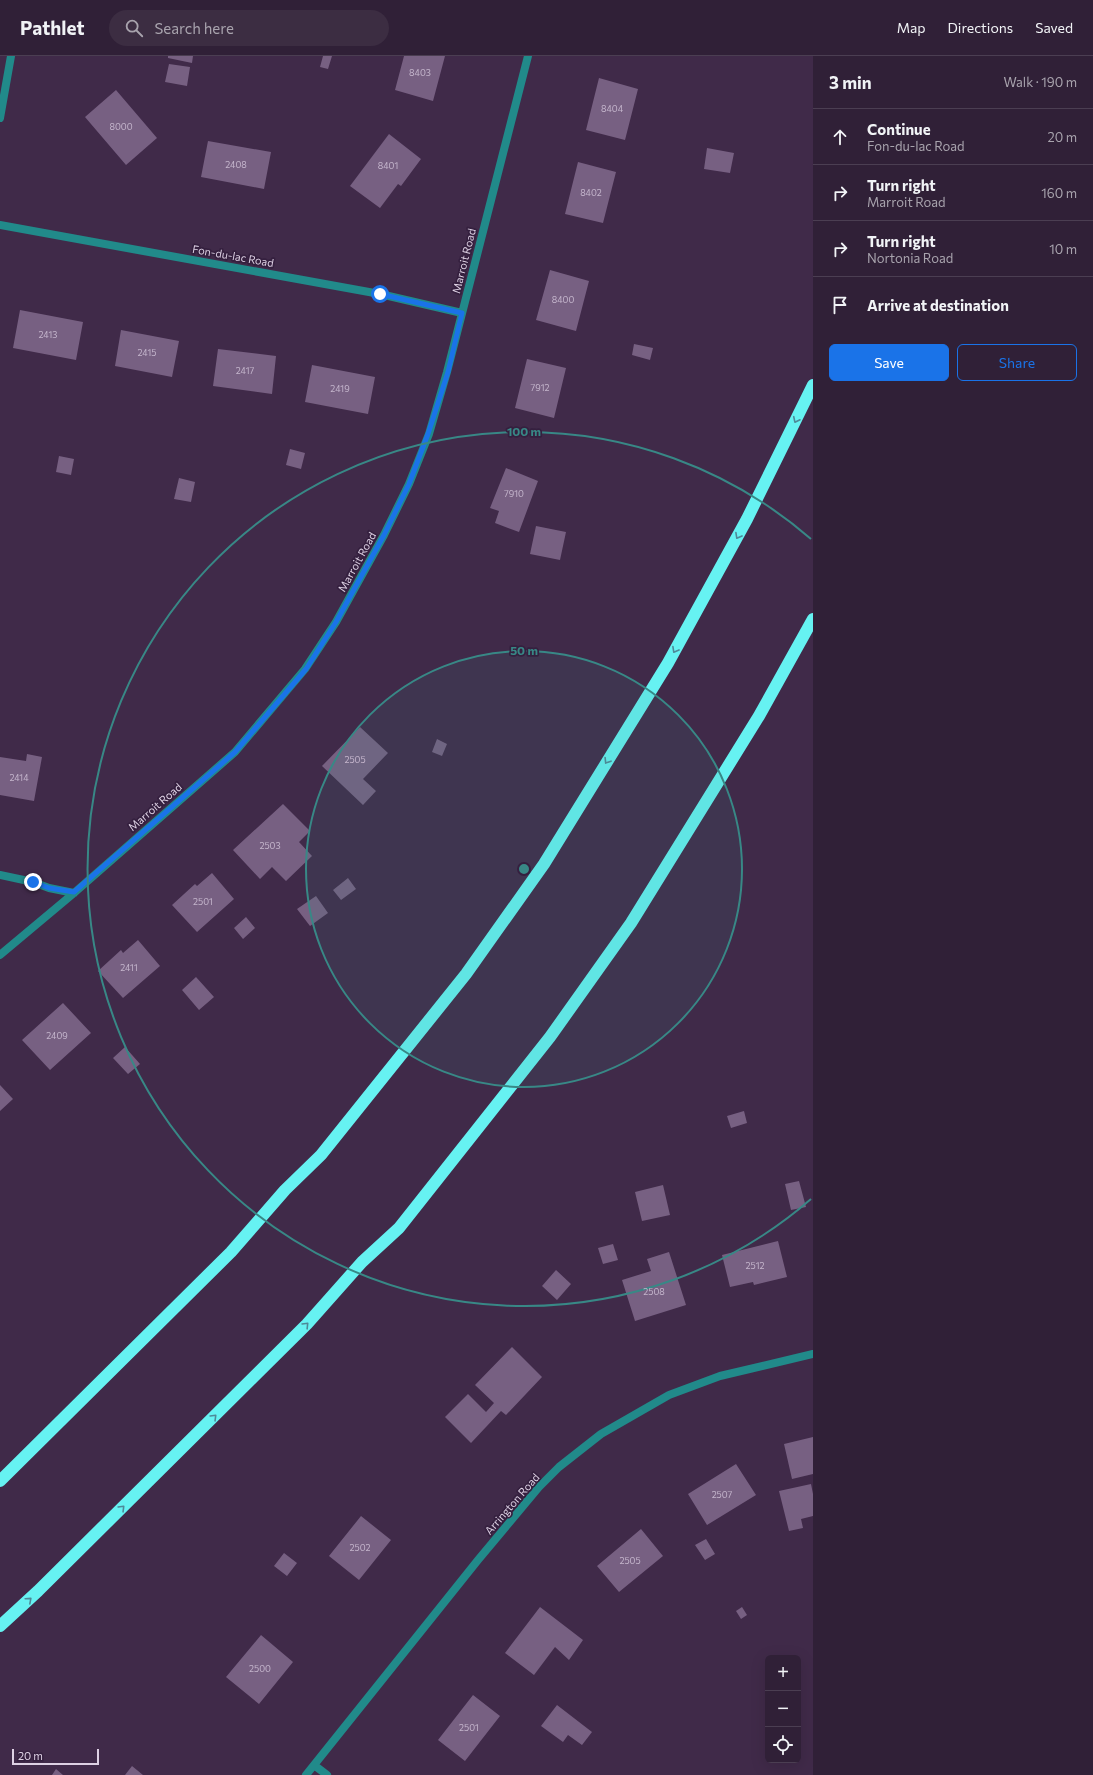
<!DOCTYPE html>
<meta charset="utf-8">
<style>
body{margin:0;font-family:Commissioner,sans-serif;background:#3c2d42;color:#f1f3f6}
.controls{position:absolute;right:12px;bottom:12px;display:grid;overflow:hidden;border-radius:6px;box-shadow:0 4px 16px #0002}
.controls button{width:36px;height:36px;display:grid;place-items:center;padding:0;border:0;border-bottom:1px solid #4b3e52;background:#302037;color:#f1f3f6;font:20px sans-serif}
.scale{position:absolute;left:12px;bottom:10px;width:87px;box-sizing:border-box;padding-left:4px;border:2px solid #ded1e4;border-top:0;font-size:11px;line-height:14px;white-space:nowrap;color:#ded1e4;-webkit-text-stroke:3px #35203f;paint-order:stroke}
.stop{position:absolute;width:12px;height:12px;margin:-9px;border:3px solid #1a73e8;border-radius:50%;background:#fff}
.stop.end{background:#1a73e8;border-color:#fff;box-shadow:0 1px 4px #0008}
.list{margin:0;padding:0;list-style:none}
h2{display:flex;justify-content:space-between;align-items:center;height:52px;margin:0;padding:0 16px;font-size:17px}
h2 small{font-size:13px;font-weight:400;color:#a8a3ad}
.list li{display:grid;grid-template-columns:26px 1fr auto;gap:12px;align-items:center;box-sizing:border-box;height:56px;padding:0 16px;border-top:1px solid #4b3e52}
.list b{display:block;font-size:15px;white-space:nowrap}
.list p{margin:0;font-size:13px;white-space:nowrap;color:#a8a3ad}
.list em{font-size:13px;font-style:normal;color:#a8a3ad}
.actions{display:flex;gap:8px;padding:12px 16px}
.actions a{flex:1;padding:9px 0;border:1px solid #1a73e8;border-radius:6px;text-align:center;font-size:14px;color:#1a73e8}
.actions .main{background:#1a73e8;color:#fff}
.icon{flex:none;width:22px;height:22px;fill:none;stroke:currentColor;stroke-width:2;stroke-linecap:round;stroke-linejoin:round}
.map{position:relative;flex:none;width:813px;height:1719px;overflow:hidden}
header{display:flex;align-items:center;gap:24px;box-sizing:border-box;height:56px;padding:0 20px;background:#302037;border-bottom:1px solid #4b3e52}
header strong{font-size:19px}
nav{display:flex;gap:22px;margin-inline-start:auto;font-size:14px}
.search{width:280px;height:36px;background:#3c2d42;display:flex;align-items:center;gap:10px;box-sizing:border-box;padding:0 14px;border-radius:22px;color:#a8a3ad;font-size:15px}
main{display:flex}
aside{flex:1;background:#302037}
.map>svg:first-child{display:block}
.building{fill:#776082}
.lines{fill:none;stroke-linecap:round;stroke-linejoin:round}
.street{stroke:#218a8a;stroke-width:8}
.highway{stroke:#66f2f2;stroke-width:12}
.oneway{stroke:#4e8998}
.route{stroke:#1a73e8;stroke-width:5}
.ring{fill:none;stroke:#388886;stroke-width:2}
.labels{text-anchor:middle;stroke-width:3.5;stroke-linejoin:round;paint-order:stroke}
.number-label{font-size:9px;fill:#c4b5cc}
.street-label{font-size:11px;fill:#ded1e4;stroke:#35203f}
.centre{fill:#388886;stroke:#35203f;stroke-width:2}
.ring-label{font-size:12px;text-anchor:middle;font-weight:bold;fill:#388886;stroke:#35203f;stroke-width:3.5;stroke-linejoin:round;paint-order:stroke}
</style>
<header>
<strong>Pathlet</strong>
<div class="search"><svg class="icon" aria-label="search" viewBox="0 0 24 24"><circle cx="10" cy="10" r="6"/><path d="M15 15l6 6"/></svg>Search here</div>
<nav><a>Map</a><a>Directions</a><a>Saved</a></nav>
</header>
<main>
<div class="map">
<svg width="813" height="1719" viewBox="0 0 813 1719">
<rect width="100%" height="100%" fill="#402a49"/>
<!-- building -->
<path class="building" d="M168,0H193L192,7L168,2Z
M323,0H332L328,13L320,11Z
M404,0H445L433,45L395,34Z
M169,8L190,11L187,30L165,26Z
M599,22L638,33L625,84L586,74Z
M116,34L157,82L126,109L85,61Z
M389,78L421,103L401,130L398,128L380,152L350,130Z
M208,85L271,96L264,133L201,121Z
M707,92L734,97L730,117L704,113Z
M578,106L616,116L603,167L565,158Z
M550,214L589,225L576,275L536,264Z
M20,254L83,266L76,304L13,292Z
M121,274L179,285L172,321L115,310Z
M634,288L653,292L650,304L632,299Z
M218,293L276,300L272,338L213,330Z
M527,303L566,312L554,362L515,352Z
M312,309L375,321L368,358L305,346Z
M290,393L305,397L301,413L286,409Z
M59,400L74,403L71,419L56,416Z
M506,412L538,425L519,476L495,467L499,455L490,452Z
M179,422L195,426L191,446L174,443Z
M536,470L566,476L560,504L530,498Z
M360,671L388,697L363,723L376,735L363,749L322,710Z
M437,683L447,688L442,700L432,696Z
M27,698L42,701L34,745L0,739V701L26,705Z
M283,748L310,775L299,786L312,800L286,825L272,811L260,823L233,794Z
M212,817L234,843L197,876L172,849L195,828L197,830Z
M348,822L356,833L341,844L333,834Z
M316,840L328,857L310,870L297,853Z
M246,861L255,872L243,883L234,872Z
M138,884L160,910L123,942L98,915L121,894L123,897Z
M196,921L214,941L199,954L182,934Z
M63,947L91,977L50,1014L22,984Z
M125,991L140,1008L128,1018L113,1002Z
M0,1029L13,1043L0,1055Z
M744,1055L747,1067L731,1072L727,1060Z
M799,1125L806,1151L791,1154L785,1128Z
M663,1129L670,1159L642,1165L635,1136Z
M778,1185L787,1221L754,1229L753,1226L730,1231L722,1199Z
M613,1188L618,1204L603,1208L598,1192Z
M669,1196L686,1249L635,1265L622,1224L651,1215L647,1203Z
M556,1214L571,1228L557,1244L542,1230Z
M512,1291L542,1321L506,1359L501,1355L471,1387L445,1361L468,1338L486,1356L494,1347L475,1329Z
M813,1381V1418L792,1423L784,1388Z
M736,1408L756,1439L707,1469L688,1438Z
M811,1428L813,1438V1460L801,1463L803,1472L789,1475L779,1435Z
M361,1460L391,1484L359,1524L329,1500Z
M641,1473L663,1500L619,1536L597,1510Z
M706,1483L715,1498L705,1504L695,1489Z
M284,1497L297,1507L287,1520L274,1510Z
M540,1551L583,1584L569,1604L555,1591L534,1619L505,1597Z
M742,1551L747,1559L741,1563L736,1555Z
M261,1579L293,1606L259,1648L226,1621Z
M473,1639L500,1660L465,1705L438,1684Z
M557,1649L592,1676L582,1689L568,1679L563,1686L541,1670Z
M132,1710L143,1719H125Z
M56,1713L63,1719H52Z"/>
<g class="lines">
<!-- street -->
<path class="street" d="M0,62L11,0
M0,169L380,238L462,257
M0,819L33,826L49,832L74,837
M0,899L74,837L235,696L305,613L336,566L384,479L409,428L429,378L447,316L528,0
M314,1709L327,1719
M306,1719L478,1504L539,1431L559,1411L601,1378L669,1339L720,1320L813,1298"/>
<!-- highway -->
<path class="highway" d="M0,1425L231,1196L285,1134L321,1099L466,918L544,808L668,607L747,463L813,329
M0,1570L38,1535L307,1268L362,1206L399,1172L550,981L631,867L759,660L813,563"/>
</g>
<!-- one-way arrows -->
<defs><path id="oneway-chevron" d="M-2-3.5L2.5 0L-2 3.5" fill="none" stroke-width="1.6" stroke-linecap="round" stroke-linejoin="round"/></defs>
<g class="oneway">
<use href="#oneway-chevron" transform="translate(796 364) rotate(116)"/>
<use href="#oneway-chevron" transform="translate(738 480) rotate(119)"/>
<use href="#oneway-chevron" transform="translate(675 594) rotate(119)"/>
<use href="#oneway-chevron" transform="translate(607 705) rotate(122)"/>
<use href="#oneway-chevron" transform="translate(306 1269) rotate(-46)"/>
<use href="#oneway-chevron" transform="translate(214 1361) rotate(-45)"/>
<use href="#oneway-chevron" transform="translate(122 1452) rotate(-45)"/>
<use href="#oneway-chevron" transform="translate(29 1544) rotate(-42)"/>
</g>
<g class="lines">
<!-- route -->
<path class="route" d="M33,826L49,832L74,836L235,696L306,613L336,566L384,479L409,428L428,378L448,316L462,257L380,238"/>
</g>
<!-- distance rings -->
<circle cx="524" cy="813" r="218" fill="#388886" fill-opacity=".12"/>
<g class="ring">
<circle cx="524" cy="813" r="218"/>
<path d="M811 1143A437 437 0 1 1 811 483"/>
</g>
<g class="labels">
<!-- number labels -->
<g class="number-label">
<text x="420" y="20">8403</text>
<text x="612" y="56">8404</text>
<text x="121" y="74">8000</text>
<text x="236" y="112">2408</text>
<text x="388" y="113">8401</text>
<text x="591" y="140">8402</text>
<text x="563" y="247">8400</text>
<text x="48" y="282">2413</text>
<text x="147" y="300">2415</text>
<text x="245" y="318">2417</text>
<text x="540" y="335">7912</text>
<text x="340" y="336">2419</text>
<text x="514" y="441">7910</text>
<text x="355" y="707">2505</text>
<text x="19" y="725">2414</text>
<text x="270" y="793">2503</text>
<text x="203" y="849">2501</text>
<text x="129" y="915">2411</text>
<text x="57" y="983">2409</text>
<text x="755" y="1213">2512</text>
<text x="654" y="1239">2508</text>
<text x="722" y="1442">2507</text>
<text x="360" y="1495">2502</text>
<text x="630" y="1508">2505</text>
<text x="260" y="1616">2500</text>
<text x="469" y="1675">2501</text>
</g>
<!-- street labels -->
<g class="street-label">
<text transform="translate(233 200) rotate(10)" y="4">Fon-du-lac Road</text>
<text transform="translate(464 205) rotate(-76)" y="4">Marroit Road</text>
<text transform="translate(357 506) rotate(-61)" y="4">Marroit Road</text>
<text transform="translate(155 751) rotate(-41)" y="4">Marroit Road</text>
<text transform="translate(512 1448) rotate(-49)" y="4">Arrington Road</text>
</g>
</g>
<circle cx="524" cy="813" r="6" class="centre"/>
<g class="ring-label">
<text x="524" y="380">100 m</text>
<text x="524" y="599">50 m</text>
</g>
</svg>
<div class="controls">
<button>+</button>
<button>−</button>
<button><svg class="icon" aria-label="locate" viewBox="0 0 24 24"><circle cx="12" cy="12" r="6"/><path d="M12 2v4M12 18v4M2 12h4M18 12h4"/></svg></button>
</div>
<div class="scale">20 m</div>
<div class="stop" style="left:380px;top:238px"></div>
<div class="stop end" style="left:33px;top:826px"></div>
</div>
<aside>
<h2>3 min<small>Walk · 190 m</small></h2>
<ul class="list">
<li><svg class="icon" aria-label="ahead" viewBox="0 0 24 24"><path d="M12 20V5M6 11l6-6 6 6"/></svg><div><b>Continue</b><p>Fon-du-lac Road</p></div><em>20 m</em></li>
<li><svg class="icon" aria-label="right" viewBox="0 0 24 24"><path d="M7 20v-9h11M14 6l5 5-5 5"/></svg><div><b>Turn right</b><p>Marroit Road</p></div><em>160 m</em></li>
<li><svg class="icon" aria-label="right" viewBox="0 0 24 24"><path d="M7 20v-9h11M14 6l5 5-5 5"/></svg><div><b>Turn right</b><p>Nortonia Road</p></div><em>10 m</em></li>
<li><svg class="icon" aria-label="arrive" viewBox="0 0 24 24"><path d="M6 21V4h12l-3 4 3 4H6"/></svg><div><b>Arrive at destination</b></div></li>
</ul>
<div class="actions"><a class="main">Save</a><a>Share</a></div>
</aside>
</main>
